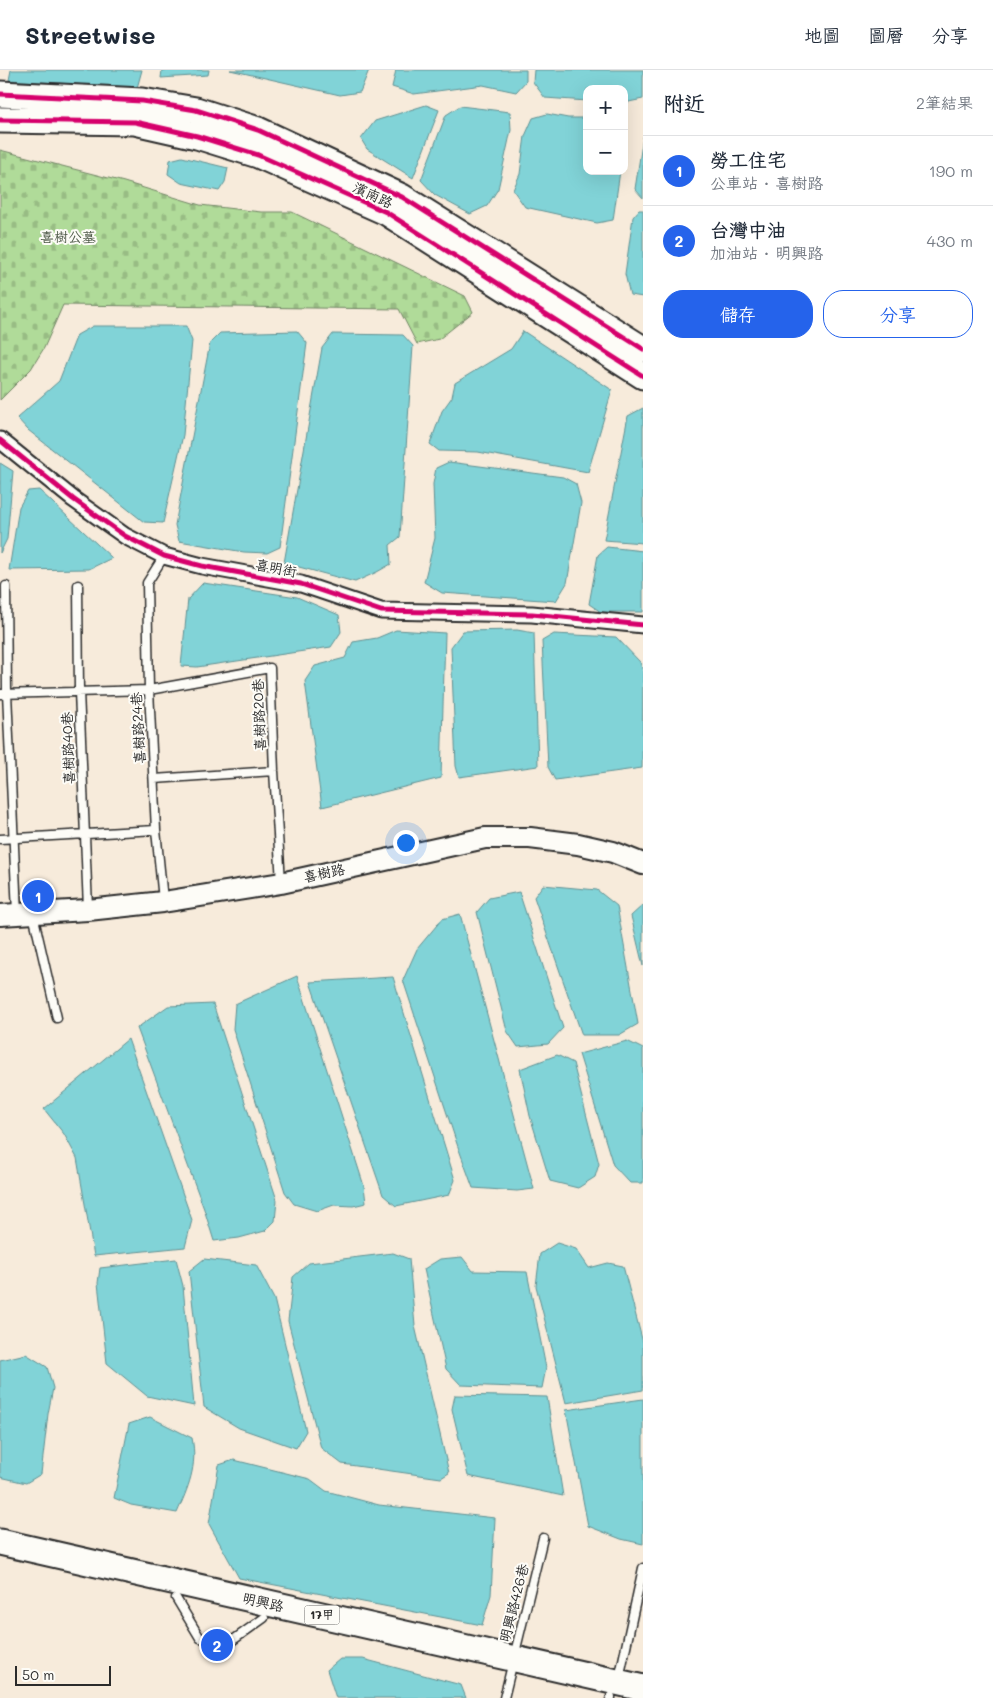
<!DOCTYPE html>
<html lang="zh-TW">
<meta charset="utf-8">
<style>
body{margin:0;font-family:Mali,"LXGW WenKai TC",sans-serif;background:#f2f2f3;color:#1f2937}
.controls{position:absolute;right:15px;top:15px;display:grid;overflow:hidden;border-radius:10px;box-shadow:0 5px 20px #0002}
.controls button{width:45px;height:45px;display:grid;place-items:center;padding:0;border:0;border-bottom:1px solid #e0e1e3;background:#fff;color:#1f2937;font:25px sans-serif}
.scale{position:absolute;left:15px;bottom:12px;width:96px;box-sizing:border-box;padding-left:5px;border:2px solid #2b2b2b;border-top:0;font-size:14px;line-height:18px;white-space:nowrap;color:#2b2b2b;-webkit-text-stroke:4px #fdfcf7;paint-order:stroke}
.you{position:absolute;left:405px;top:772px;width:18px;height:18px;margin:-12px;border:4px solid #fff;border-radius:50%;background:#1a73e8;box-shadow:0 0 0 8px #1a73e833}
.badge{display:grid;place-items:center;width:32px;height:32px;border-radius:50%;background:#2563eb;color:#fff;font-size:16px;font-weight:700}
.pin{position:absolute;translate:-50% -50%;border:2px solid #fff;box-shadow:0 1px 5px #0006}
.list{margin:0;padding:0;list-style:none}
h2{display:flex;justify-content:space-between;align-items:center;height:65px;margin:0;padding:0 20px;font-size:21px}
h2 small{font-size:16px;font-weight:400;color:#747a83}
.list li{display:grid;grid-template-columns:32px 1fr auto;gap:15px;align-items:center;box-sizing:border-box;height:70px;padding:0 20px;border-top:1px solid #e0e1e3}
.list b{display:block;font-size:19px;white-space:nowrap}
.list p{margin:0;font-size:16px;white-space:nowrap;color:#747a83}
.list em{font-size:16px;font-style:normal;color:#747a83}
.actions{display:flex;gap:10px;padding:15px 20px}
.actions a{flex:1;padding:11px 0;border:1px solid #2563eb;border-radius:20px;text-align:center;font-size:18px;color:#2563eb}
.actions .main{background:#2563eb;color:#fff}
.map{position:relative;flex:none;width:643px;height:1628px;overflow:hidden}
header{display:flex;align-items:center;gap:30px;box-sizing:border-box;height:70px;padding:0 25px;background:#fff;border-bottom:1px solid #e0e1e3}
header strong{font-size:24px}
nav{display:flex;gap:28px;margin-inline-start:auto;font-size:18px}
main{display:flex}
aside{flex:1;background:#fff}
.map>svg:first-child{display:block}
.cemetery{fill:url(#cemetery-stones);stroke:#6e8362}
.water{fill:#81d3d7;stroke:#5f9092}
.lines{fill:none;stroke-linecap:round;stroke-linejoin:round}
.service-casing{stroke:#2b2b2b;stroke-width:11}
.minor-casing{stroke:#2b2b2b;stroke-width:19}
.tertiary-casing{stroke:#2b2b2b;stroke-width:24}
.primary-casing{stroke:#2b2b2b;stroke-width:29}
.service{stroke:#fdfcf7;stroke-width:8}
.minor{stroke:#fdfcf7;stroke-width:15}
.tertiary{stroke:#fdfcf7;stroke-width:20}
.primary{stroke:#fdfcf7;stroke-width:25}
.cycleway-casing{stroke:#fdfcf7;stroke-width:8}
.cycleway{stroke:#d6006c;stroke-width:5}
.labels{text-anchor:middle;stroke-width:4;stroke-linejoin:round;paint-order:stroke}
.shield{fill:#fdfcf7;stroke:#6a6a68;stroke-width:1}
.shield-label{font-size:12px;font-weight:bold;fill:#2b2b2b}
.street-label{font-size:14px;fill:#2b2b2b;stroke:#fdfcf7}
.park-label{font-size:14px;fill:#4c5746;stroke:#fdfcf7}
</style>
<header>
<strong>Streetwise</strong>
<nav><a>地圖</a><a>圖層</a><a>分享</a></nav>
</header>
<main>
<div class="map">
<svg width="643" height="1628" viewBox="0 0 643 1628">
<defs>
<pattern id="cemetery-stones" width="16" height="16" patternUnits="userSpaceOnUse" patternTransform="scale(1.25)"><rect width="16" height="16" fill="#b0db99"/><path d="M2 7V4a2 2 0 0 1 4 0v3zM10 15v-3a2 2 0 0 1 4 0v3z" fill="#98bc84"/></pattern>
</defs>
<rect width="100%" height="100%" fill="#f7ebdb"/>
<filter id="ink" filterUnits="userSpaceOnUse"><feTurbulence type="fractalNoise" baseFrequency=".02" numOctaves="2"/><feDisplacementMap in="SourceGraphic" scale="10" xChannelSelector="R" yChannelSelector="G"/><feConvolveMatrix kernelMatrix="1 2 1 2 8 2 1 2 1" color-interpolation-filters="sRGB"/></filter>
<g filter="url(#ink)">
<!-- cemetery -->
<path class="cemetery" d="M0,80L124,112L200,135L261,142H292L465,226L473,242L439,269L417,274L399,239L63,235L44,278L31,299L0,330Z"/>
<!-- water -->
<path class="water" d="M11,0H142L137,18L9,10Z
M162,0H209L208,5L161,8Z
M230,0H369L360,22L340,25Z
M396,0H526V11L516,22L483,15L414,24L392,17Z
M534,0H643V29L624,33V19H587V31L545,28L533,12Z
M426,35L439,40L413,108L367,79L361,69L375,51Z
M460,36L510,42L511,60L498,119L487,136L470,144L435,125L421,110L446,45Z
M547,44L568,48H587V101H620L613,150L597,153L525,137L513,120L520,104L525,66L533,48Z
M643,67V128L635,119Z
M182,87L228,98L225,112L219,121L181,113L168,104L170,90Z
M639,140H643V227L630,225L625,204L633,147Z
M93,256H186L192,271L183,365L163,453L144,452L28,360L17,348L59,311L77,265Z
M297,261L307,273L280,477L267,483L244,482L179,471L175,455L210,273L220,263Z
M523,261L612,320L588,402L478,382L439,381L430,374L442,341L452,327L455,313L511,279Z
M333,264L403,265L413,276L400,467L390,475L391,494L377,502L355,512L284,493L322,278Z
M643,338V473L604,470L628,346Z
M449,392L563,407L576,414L581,433L567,513L556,531L442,523L424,512L435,468L433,414L436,398Z
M0,393L13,401L7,469L0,483Z
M39,420L112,488L89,499L9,500L19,437L28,421Z
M607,477L643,481V542H601L589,534L598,485Z
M203,513L297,527L339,545L341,562L331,577L197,597L181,596L188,529Z
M396,560L445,563L441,708L322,737L305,611L315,596L345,588L353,572L377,568Z
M517,560L534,563L538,696L459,707L456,696L451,577L463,561Z
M554,564L616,567L640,592L643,602L642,698L555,710L548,697L542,571Z
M543,815L597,820L617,836L638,954L619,965H582L534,827Z
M519,822L563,958L548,974L518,977L507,961L477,842L489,828Z
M643,835V896L631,846Z
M460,844L534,1119L517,1121L473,1118L457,1074L403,910L417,879L442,849Z
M297,906L364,1116L366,1133L353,1136L334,1135L317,1141L294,1134L285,1122L233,959L235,934Z
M393,907L455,1110L449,1125L396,1136L383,1125L310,912Z
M213,934L277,1130L275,1151L265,1161L239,1168L214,1171L204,1139L137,958L168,936Z
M128,969L192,1150L185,1177L94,1186L77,1088L64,1064L44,1039Z
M627,971L643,979V1113H630L613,1095L579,984Z
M557,985L573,993L599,1094L595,1107L578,1118L550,1111L530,1046L520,999Z
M557,1173L576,1179L589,1198L608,1193L623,1196L643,1273V1320L566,1333L536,1216L540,1184Z
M393,1183L409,1189L415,1256L449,1403L441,1408L342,1394L321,1378L288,1251L293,1207L309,1193Z
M462,1187L473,1201L527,1202L546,1298L542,1318L461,1315L446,1299L424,1199L440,1189Z
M176,1189L183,1216L194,1336L147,1326L107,1293L98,1213L100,1198Z
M204,1189L256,1195L274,1229L306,1361L296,1378L239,1358L204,1337L189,1201Z
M26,1284L47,1297L53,1318L48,1344L41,1404L26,1413L0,1407V1290Z
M455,1325L547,1327L563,1426L468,1406L452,1339Z
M643,1329V1474L621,1469L588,1456L566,1340Z
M150,1347L192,1368C198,1396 188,1418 177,1443L131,1435L114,1428L129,1354Z
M234,1390L310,1409L326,1421L379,1435L495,1448L491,1525L482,1555L239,1508L209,1454L219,1395Z
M340,1589H363L461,1615L466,1628H336L327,1600Z"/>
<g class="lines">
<defs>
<path id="service" d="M78,515L79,621L88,838
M6,516L7,623L17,843
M0,624L149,620L270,598L274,701L281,812
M154,709L274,701
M0,769L156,760
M163,830L156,760L149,620L147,513L164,486
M33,844L57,948
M176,1528L200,1568L229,1573L264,1548
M619,1609L643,1498
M504,1628L543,1468
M611,1628V1627"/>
<path id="minor" d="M0,370L73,429L125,466L164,486L202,496L301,514L381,541L532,544L643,555"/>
<path id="tertiary" d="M0,845L88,840L163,832L281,813L485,768H530L578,774L613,782L643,794"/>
<path id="primary" d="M0,24L142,31L196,40L258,60L402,127L643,279
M0,50L135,52L197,66L258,85L386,142L643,306
M0,1472L643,1618"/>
</defs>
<!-- service casing -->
<use href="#service" class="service-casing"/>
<!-- minor casing -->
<use href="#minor" class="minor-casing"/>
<!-- tertiary casing -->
<use href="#tertiary" class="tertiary-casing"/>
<!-- primary casing -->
<use href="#primary" class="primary-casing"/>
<!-- service -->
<use href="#service" class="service"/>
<!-- minor -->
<use href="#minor" class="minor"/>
<!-- tertiary -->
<use href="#tertiary" class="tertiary"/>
<!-- primary -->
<use href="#primary" class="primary"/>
<defs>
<path id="cycleway" d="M0,24L142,31L196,40L258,60L402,127L643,279
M0,50L135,52L197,66L258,85L386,142L643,306
M0,370L73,429L125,466L164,486L202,496L301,514L381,541L532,544L643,555"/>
</defs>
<!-- cycleway casing -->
<use href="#cycleway" class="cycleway-casing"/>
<!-- cycleway -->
<use href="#cycleway" class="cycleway"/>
</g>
</g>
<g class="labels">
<!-- shield labels -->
<rect class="shield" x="304.5" y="1535.5" width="35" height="19" rx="4"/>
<g class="shield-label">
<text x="322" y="1549">17甲</text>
</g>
<!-- street labels -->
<g class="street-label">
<text transform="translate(373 125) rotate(25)" y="5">濱南路</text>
<text transform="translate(276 498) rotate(11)" y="5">喜明街</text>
<text transform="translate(259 645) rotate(-92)" y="5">喜樹路20巷</text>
<text transform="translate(138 658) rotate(-93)" y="5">喜樹路24巷</text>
<text transform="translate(68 678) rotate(-92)" y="5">喜樹路40巷</text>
<text transform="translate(324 803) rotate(-12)" y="5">喜樹路</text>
<text transform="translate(263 1532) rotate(13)" y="5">明興路</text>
<text transform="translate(514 1533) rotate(-76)" y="5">明興路426巷</text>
</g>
<!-- park labels -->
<g class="park-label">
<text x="68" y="172">喜樹公墓</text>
</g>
</g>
</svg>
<div class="controls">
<button>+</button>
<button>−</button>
</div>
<div class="scale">50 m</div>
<div class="you"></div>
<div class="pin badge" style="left:38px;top:826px">1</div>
<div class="pin badge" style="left:217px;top:1575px">2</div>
</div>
<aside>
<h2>附近<small>2筆結果</small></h2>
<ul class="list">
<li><span class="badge">1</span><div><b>勞工住宅</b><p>公車站 · 喜樹路</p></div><em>190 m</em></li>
<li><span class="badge">2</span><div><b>台灣中油</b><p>加油站 · 明興路</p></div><em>430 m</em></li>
</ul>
<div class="actions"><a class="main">儲存</a><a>分享</a></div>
</aside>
</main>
